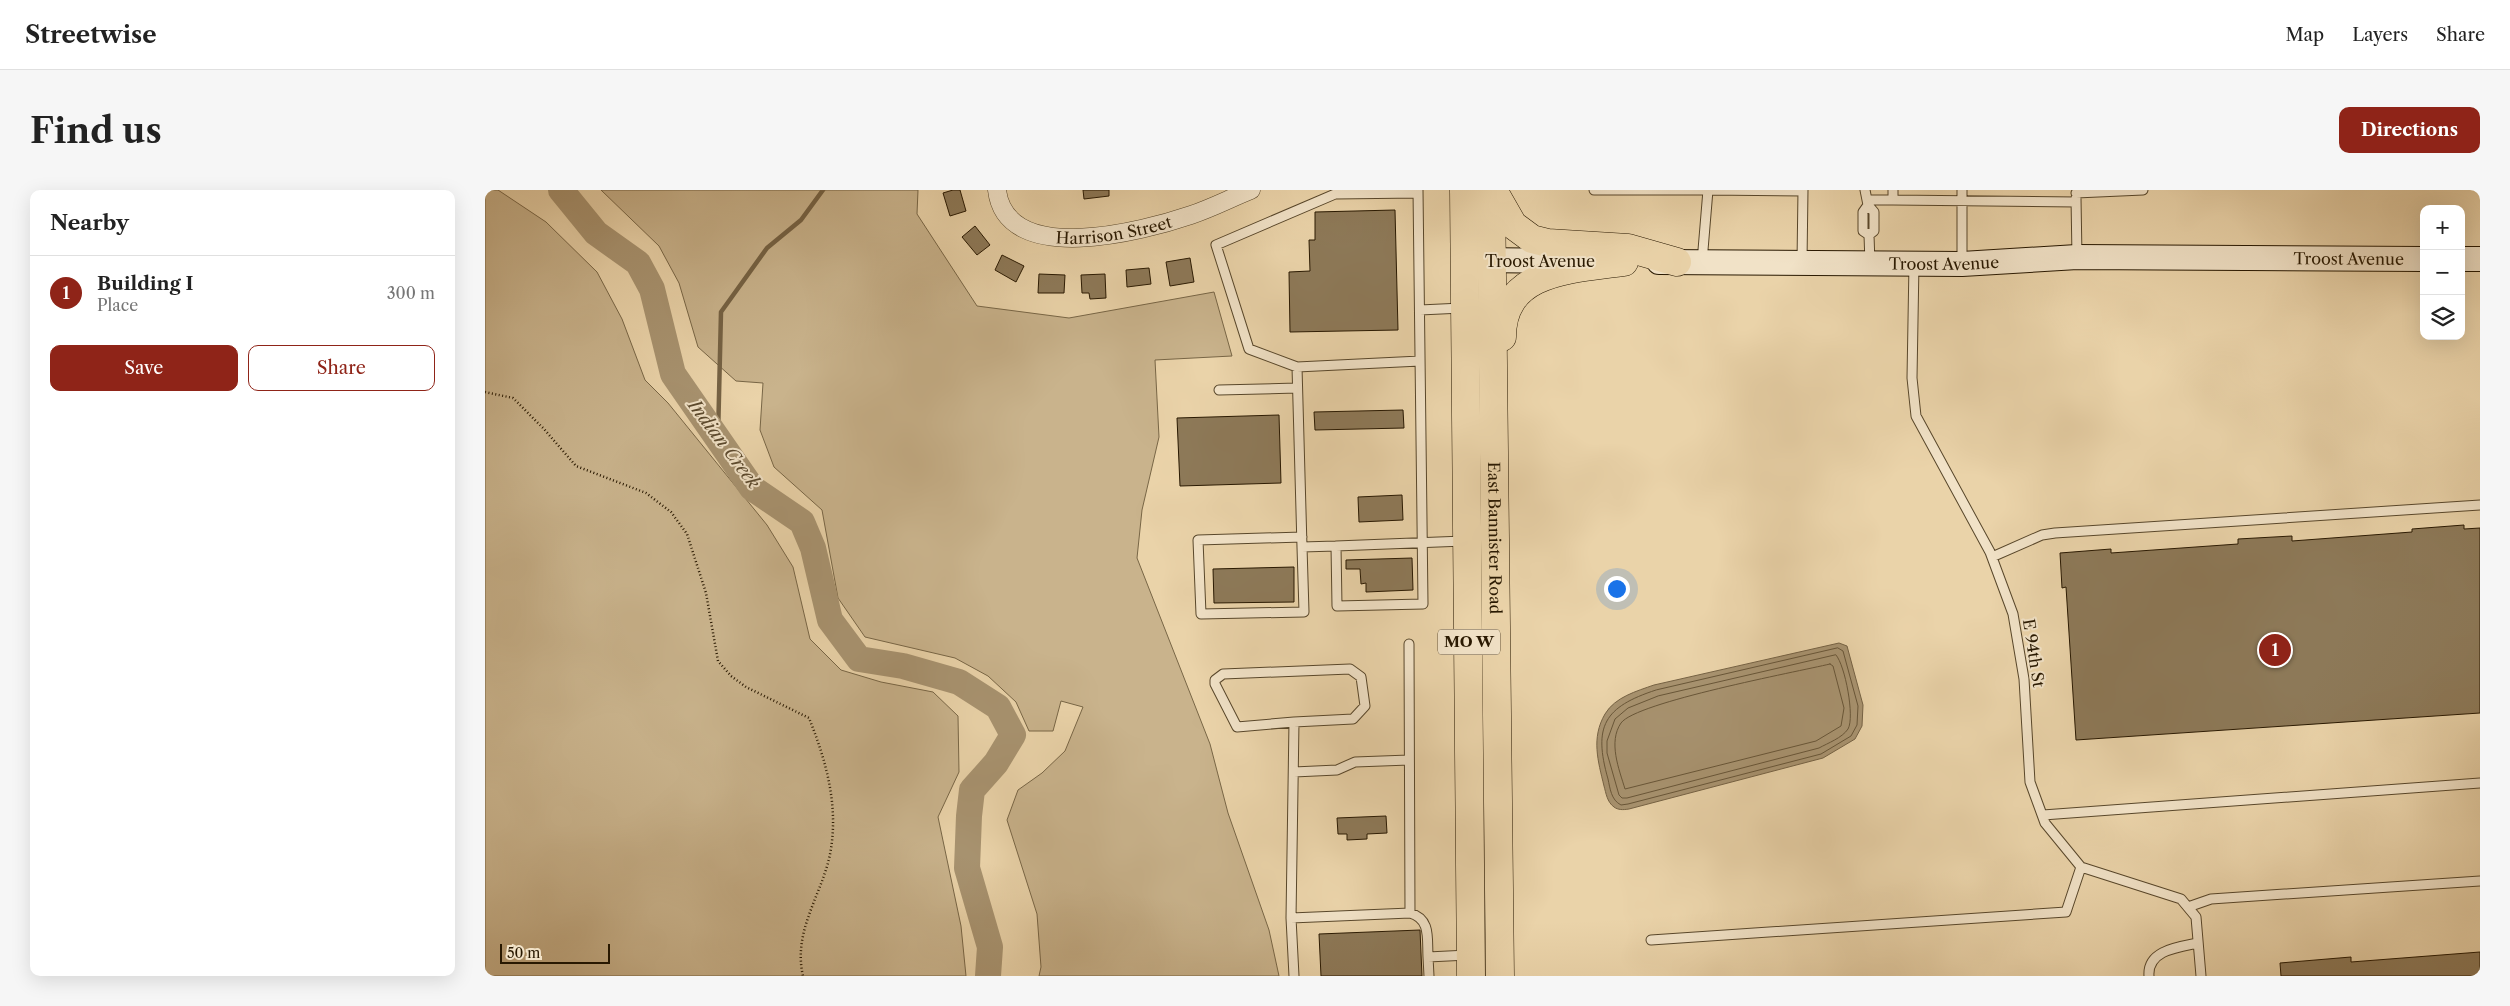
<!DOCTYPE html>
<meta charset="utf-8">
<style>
body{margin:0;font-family:"Libre Caslon Text",serif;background:#f6f6f6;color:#222}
.controls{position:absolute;right:15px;top:15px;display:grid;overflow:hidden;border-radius:10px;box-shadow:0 5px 20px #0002}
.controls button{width:45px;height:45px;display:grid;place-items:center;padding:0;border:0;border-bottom:1px solid #e0e0e0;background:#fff;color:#222;font:25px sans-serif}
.scale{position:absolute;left:15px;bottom:12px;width:110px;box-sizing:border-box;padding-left:5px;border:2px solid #281801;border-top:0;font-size:14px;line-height:18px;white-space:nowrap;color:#281801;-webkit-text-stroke:4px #f1e2c7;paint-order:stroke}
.you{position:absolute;left:1131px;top:398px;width:18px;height:18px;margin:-12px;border:4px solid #fff;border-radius:50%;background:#1a73e8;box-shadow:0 0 0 8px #1a73e833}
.badge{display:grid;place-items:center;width:32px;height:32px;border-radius:50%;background:#8f2418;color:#fff;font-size:16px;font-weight:700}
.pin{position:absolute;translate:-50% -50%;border:2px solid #fff;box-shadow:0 1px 5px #0006}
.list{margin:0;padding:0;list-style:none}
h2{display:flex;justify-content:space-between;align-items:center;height:65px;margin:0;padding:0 20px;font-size:21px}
h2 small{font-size:16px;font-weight:400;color:#767676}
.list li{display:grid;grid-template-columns:32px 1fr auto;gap:15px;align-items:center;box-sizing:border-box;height:75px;padding:0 20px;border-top:1px solid #e0e0e0}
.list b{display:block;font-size:19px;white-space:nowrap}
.list p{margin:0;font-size:16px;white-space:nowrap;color:#767676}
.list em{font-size:16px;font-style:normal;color:#767676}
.actions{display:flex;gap:10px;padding:15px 20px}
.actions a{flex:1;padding:11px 0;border:1px solid #8f2418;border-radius:10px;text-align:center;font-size:18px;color:#8f2418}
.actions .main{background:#8f2418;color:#fff}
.icon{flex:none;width:28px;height:28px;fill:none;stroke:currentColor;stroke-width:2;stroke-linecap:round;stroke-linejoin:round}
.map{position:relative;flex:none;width:1995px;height:786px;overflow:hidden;border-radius:10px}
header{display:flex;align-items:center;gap:30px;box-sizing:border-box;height:70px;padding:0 25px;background:#fff;border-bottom:1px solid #e0e0e0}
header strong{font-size:24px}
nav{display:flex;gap:28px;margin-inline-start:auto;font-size:18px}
.intro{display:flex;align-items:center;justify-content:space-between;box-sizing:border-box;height:120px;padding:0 30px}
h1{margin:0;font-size:35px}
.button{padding:12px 22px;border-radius:10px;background:#8f2418;color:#fff;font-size:18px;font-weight:700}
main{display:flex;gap:30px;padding:0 30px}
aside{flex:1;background:#fff;border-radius:10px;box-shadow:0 5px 20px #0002}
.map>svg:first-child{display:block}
.green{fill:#c9b38c;stroke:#786646}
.water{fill:#a89370;stroke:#756244}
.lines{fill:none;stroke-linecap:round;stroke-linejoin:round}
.shore{stroke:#685638;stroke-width:1}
.stream{stroke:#756244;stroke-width:4.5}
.river{stroke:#a89370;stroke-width:26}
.building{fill:#8d7958;stroke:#281801}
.service-casing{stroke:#58472b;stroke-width:11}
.minor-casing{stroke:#58472b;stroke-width:19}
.secondary-casing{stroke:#281801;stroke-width:26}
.primary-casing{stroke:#281801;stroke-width:29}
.path{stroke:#281801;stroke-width:2.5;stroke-dasharray:1 2.5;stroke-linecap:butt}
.service{stroke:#f1e2c7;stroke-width:9}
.minor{stroke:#f1e2c7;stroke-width:18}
.secondary{stroke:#f1e2c7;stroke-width:24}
.primary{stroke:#ead3a9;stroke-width:28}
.labels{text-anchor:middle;stroke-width:4;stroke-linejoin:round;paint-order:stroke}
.shield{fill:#f1e2c7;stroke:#64553c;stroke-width:1}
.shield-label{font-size:15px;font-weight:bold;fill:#281801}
.street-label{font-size:16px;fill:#281801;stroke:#f1e2c7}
.water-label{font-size:18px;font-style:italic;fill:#5b492d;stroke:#f1e2c7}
</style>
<header>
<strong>Streetwise</strong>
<nav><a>Map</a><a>Layers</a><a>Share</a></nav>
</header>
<div class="intro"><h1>Find us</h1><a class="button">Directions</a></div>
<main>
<aside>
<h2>Nearby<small></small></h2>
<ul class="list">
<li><span class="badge">1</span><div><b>Building I</b><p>Place</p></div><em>300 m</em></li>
</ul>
<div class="actions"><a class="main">Save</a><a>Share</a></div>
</aside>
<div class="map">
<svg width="1995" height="786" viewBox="0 0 1995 786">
<rect width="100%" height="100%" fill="#ead3a9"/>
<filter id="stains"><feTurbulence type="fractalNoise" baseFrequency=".004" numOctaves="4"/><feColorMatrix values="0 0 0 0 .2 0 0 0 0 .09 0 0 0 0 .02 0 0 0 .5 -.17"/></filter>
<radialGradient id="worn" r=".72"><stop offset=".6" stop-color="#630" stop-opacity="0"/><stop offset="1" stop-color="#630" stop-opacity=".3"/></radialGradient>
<!-- green -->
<path class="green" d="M0,0H13L61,32L112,82L137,129L160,190L183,213L282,335L308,377L325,449L356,480L396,492L448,502L473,526L474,582L453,627L476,736L481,786H0Z
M116,0H433L432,24L492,116L584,128L729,102L747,166L670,170L674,247L657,320L652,368L725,554L743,623L784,740L794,786H554L556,777L552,724L522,630L533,600L557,583L580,561L598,517L576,511L568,541H544L531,512L503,486L470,468L380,447L353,408L337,320L289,277L275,240L278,193L251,191L213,157L194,93L174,56Z"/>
<!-- water -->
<path class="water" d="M1354,453L1362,456L1378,515L1377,536L1370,549L1338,568L1144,619C1138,620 1133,620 1129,617C1122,612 1121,603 1119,596C1113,571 1106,548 1120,524C1130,507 1152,501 1169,495Z"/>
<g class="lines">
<!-- shore -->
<path class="shore" d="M1353,458L1358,461L1373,516L1372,535L1366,546L1336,564L1143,614L1136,615C1126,610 1125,598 1123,589C1108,536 1119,517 1171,500Z
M1351,465C1360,475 1370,527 1363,539C1357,548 1343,553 1334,558L1142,608H1137L1134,605L1122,563V551L1130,529L1143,518L1173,506Z
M1345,474L1348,476L1359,518L1356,536L1331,551L1140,599C1134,579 1123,552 1136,533C1151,512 1311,482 1345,474Z"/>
<!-- stream -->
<path class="stream" d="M233,248L236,122L282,58L316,30L338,0"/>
<!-- river -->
<path class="river" d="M76,0L111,43L153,73L167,99L188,184L267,298L317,332L328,358L345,430L374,469L418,476L474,492L513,517L528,545L511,573L487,600L484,626L482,678L505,757L503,786"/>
</g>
<!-- building -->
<path class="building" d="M468,0H475L481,21L465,26L458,3Z
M598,0H624V6L599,9Z
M910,20L913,140L805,142L804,82L825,81L824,50H830V22Z
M490,36L505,55L492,65L477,47Z
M517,65L539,76L531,92L510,80Z
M705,68L709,92L685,96L681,72Z
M664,78L666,94L642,97L641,80Z
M554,84L580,85L579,103H553Z
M620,84L621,108L605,109L604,103H597L596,85Z
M918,220L919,238L830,240L829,222Z
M794,225L796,293L695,296L692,228Z
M917,305L918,330L874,332L873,307Z
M1979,335V339L1995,338V523L1591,550L1581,397L1577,398L1575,363L1626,359V363L1753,354V349L1807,346V351L1927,342V339Z
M927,368L928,400L881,402V393L876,394L875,379H861V370Z
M809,377V412L729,413L728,379Z
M901,626L902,643L882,644V649L862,650V644H853L852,628Z
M935,740L937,786H836L834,744Z
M1995,762V786H1796L1795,773L1866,767V772Z"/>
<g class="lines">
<defs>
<path id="service" d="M1109,0H1223L1217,72
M1223,0L1318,1
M1380,0L1383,15L1389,22V41L1384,45L1385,73
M1408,0V10L1591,12
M933,3L850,4L731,55L764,159L812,177L935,171
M1591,3L1658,0
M1591,8L1592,67
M1382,10H1408
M1383,15L1378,22V41L1384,45
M1317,72L1318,0
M1477,72V0
M1429,73L1427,188L1431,226L1505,362L1528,424L1539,489L1545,592L1560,633L1596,677L1696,709L1711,727L1716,786
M935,120L977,118
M812,177L817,357L851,356L852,416L938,414L933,0
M734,200L812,198
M851,356L979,351
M817,357L819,422L716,424L713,350L817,347
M1507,367L1557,345L1570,343L1995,315
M924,454L925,723
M809,582L852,580L870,572L924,570
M1558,625L1995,593
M1703,717L1726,709L1995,691
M806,728L809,532L752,537L730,494V490L738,484L865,479L876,487L880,516L868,529L809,532
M1166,750L1581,722L1596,677
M943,767L944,786
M809,786L806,728L925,723C946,729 942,748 943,767L983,765
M1664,786C1662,760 1694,757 1713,753"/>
<g id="minor">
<path id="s1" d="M512,0C521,78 659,41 706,25C727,18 746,8 766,0"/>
</g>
<g id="secondary">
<path d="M1976,69H1995"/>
<path d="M990,70L1093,71"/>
<path id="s2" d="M1174,72L1477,74L1592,67L1939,69"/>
</g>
<g id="primary">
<path d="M979,0L986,786"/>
<path id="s3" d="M1006,0L1015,786"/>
<path d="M1008,0L1028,35L1047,49L1063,53L1143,58L1192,72"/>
<path d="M1017,147C1017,79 1089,79 1139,72"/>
</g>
</defs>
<!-- service casing -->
<use href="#service" class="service-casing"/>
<!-- minor casing -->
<use href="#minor" class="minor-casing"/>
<!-- secondary casing -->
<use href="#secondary" class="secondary-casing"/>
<!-- primary casing -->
<use href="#primary" class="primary-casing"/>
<!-- path -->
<path class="path" d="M0,202L28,208L59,239L91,276L161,303L186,322L202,344L221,403L233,471L246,486L261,497L324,528C342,573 355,620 344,669C334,709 308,743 318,786"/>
<!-- service -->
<use href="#service" class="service"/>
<!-- minor -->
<use href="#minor" class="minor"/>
<!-- secondary -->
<use href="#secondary" class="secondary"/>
<!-- primary -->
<use href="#primary" class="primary"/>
</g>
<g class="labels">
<!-- shield labels -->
<rect class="shield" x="953" y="439.5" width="62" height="25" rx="4"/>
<g class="shield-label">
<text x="984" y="457">MO W</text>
</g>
<!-- street labels -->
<g class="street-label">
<text dy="6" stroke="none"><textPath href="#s1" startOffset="141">Harrison Street</textPath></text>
<text dy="6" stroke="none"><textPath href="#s2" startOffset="690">Troost Avenue</textPath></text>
<text x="1055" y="77">Troost Avenue</text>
<text dy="6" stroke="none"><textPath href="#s2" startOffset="285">Troost Avenue</textPath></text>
<text dy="6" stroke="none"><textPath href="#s3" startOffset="348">East Bannister Road</textPath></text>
<text transform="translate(1549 463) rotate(81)" y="6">E 94th St</text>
</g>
<!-- water labels -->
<g class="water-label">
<text transform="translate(239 254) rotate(53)" y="6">Indian Creek</text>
</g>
</g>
<rect width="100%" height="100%" filter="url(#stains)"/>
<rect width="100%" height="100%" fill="url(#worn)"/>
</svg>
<div class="controls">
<button>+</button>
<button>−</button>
<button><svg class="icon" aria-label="layers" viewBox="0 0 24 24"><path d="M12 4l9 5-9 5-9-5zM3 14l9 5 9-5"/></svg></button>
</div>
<div class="scale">50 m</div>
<div class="you"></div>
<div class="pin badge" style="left:1790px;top:460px">1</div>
</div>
</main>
